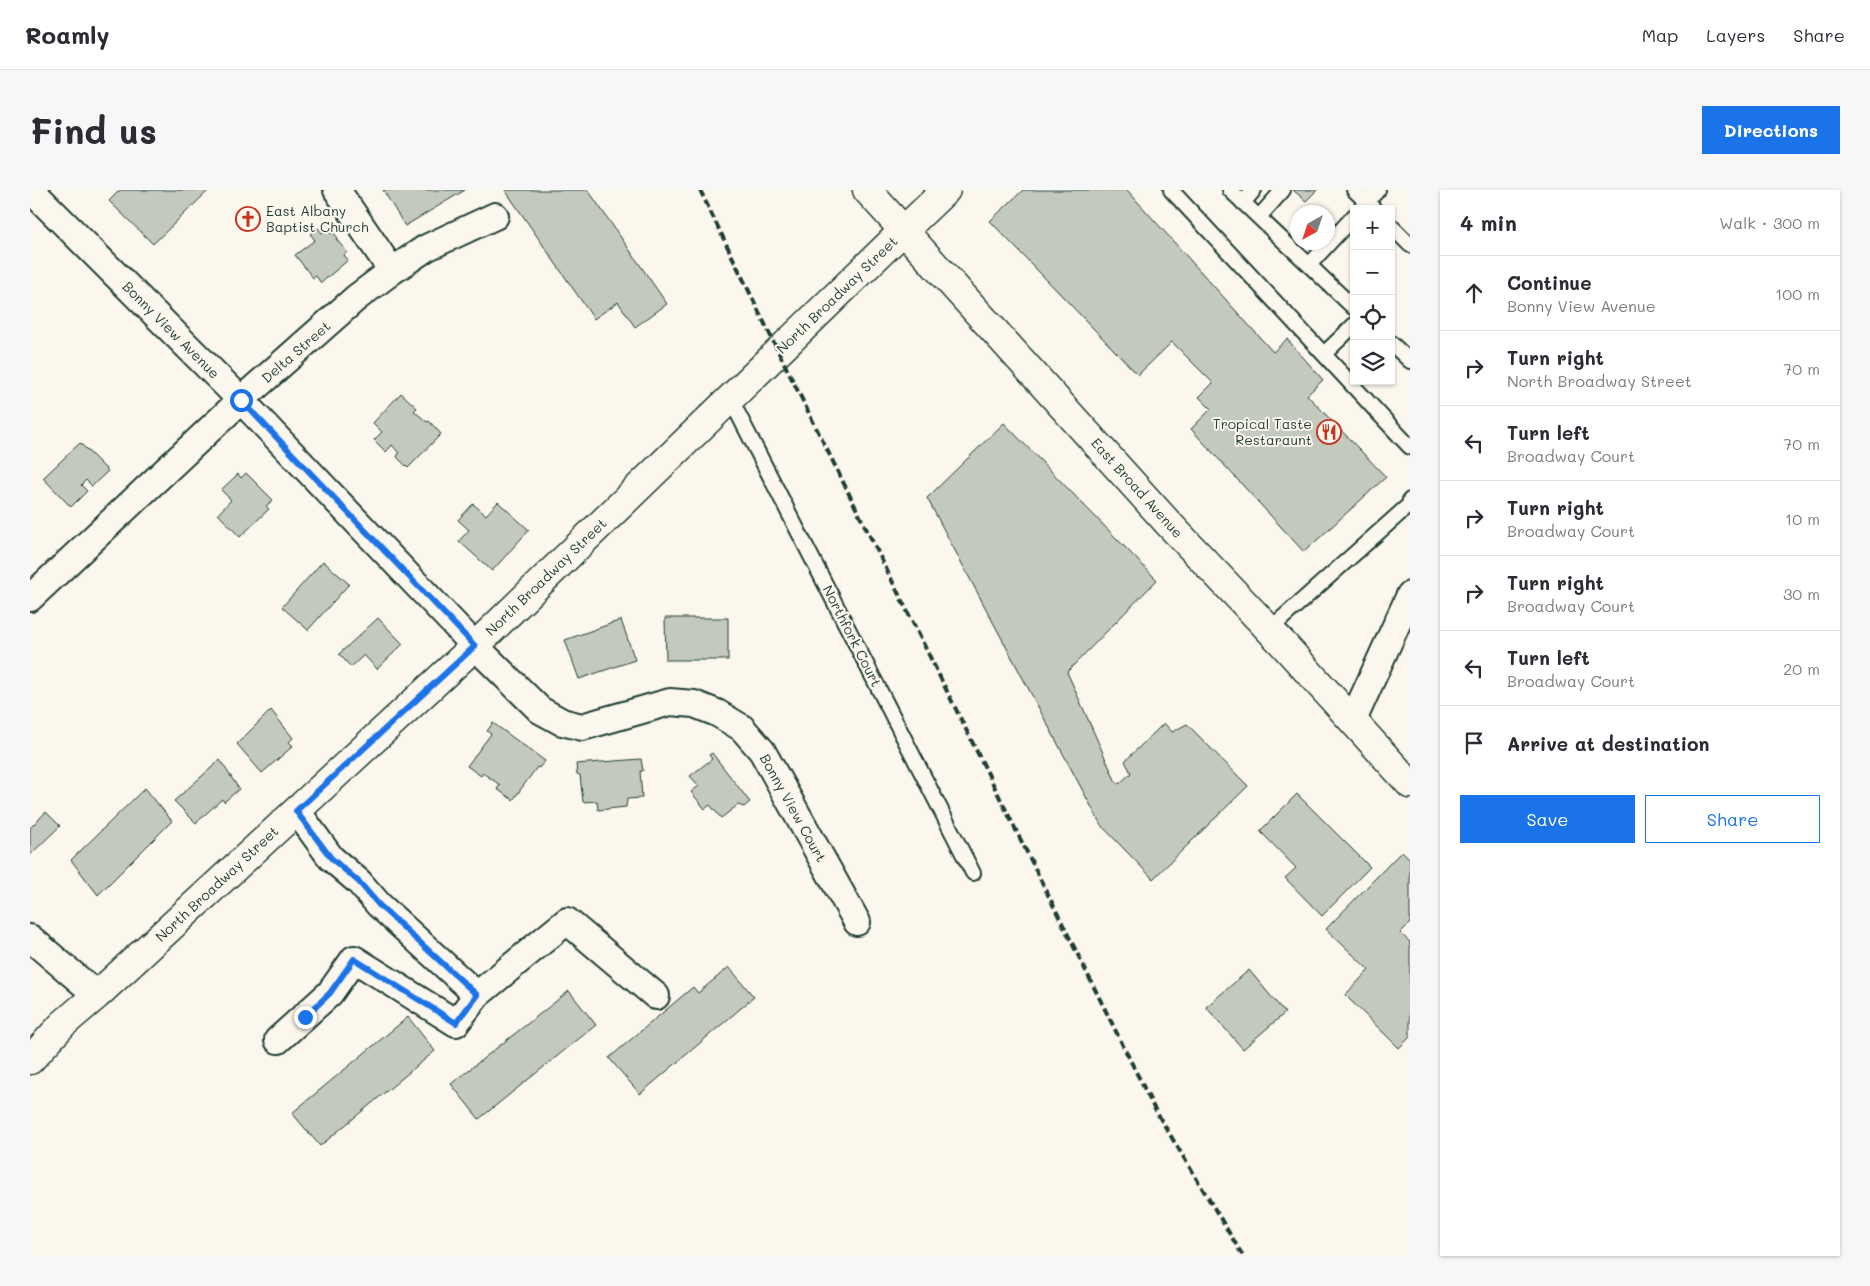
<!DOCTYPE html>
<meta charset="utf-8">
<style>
body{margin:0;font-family:Mali,sans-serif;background:#f7f7f7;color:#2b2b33}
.controls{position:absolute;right:15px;top:15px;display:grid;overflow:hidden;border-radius:0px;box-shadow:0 1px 4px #0004}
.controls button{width:45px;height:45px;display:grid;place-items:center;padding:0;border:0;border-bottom:1px solid #e1e1e2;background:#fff;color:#2b2b33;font:25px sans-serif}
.compass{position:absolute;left:1260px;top:15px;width:45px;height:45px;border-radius:50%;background:#fff;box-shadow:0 1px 4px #0004;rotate:220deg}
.stop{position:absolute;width:15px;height:15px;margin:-11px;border:4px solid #1a73e8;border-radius:50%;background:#fff}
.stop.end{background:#1a73e8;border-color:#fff;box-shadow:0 1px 5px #0008}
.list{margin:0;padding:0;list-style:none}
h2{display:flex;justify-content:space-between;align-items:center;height:65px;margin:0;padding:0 20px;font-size:21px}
h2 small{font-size:16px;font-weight:400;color:#7c7c81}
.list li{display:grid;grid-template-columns:32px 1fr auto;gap:15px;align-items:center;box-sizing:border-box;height:75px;padding:0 20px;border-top:1px solid #e1e1e2}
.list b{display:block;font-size:19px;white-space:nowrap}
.list p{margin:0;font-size:16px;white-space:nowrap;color:#7c7c81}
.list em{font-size:16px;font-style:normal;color:#7c7c81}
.actions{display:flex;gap:10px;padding:15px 20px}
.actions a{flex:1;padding:11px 0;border:1px solid #1a73e8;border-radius:0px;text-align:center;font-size:18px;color:#1a73e8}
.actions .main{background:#1a73e8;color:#fff}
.icon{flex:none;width:28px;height:28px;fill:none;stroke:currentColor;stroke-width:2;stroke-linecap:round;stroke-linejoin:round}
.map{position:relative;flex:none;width:1380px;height:1066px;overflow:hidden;border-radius:0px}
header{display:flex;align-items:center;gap:30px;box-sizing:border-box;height:70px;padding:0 25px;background:#fff;border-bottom:1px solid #e1e1e2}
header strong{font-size:24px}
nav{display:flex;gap:28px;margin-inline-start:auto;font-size:18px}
.intro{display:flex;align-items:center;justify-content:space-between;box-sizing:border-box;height:120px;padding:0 30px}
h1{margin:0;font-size:35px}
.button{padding:12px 22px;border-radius:0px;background:#1a73e8;color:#fff;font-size:18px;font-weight:700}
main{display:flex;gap:30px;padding:0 30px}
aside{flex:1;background:#fff;border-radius:0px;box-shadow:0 1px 4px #0004}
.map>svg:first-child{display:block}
.building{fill:#c4c9be;stroke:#1f3d34}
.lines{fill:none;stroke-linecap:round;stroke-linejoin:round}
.service-casing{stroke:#1f3d34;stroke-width:18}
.minor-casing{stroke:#1f3d34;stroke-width:30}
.tertiary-casing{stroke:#1f3d34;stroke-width:31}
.secondary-casing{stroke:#1f3d34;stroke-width:31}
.service{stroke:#fbf7ec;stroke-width:14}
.minor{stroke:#fbf7ec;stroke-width:26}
.tertiary{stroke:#fbf7ec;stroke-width:28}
.secondary{stroke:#fbf7ec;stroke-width:28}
.rail{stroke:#1f3d34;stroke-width:4;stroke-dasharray:8 4;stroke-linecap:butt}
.route{stroke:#1a73e8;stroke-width:6}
.labels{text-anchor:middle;stroke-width:4;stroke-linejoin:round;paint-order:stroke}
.poi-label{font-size:14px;fill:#1f3d34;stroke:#fbf7ec;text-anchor:start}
.street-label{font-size:14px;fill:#1f3d34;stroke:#fbf7ec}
</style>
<header>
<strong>Roamly</strong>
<nav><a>Map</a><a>Layers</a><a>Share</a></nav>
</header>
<div class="intro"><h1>Find us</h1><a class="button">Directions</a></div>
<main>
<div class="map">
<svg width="1380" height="1066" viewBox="0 0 1380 1066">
<rect width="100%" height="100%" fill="#fbf7ec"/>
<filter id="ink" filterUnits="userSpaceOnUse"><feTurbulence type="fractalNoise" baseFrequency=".02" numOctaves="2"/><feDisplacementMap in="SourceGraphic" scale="10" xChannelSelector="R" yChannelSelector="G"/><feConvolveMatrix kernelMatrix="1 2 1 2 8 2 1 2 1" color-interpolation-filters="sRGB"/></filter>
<g filter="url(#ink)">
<!-- building -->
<path class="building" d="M90,0H179L123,54L79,11Z
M353,0H435L375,36Z
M475,0H558L637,114L605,137L588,112L564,129Z
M993,0H1097L1243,162L1257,149L1293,190L1277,205L1356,287L1274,362L1161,239L1181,219L1169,207L1183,193L1142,152L1108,185L960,31Z
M1263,0H1287L1276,11Z
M288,38L292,43L297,39L301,44L303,42L308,48L306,49L317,62L314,65L318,70L291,93L286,86L283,88L265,65L285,50L280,44Z
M371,203L387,218L384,221L397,232L399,231L411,244L378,278L367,267L369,263L362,255L356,262L344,250L352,242L343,233Z
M974,233L1127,390L1037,482L1085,590L1089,594L1101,583L1095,571L1134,533L1142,542L1157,534L1218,596L1123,689L1071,635L897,308Z
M50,253L78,281L62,296L56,290L51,295L57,301L41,317L13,288Z
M216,283L243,310L236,316L239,319L210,347L188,324L201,310L191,300L208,284L211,288Z
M468,312L499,340L462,381L429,351L439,340L428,330L443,314L456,325Z
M293,371L319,394L278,440L252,417Z
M348,428L373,454L347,479L334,465L321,477L309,464Z
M635,428H698V470H636Z
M591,430L605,470L549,489L535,450Z
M241,520L263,548L259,552L263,556L232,583L207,554Z
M463,533L515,571L509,578L507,577L483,610L467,599L470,595L453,583L451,586L437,576L461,544L457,541Z
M682,563L720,612L714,617L708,615L691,628L680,615L675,619L661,602L669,596L660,586L682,569L679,565Z
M611,569L613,581H610L612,608L597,609L596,617L568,620L567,611L553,612L550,585L547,584L546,574Z
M190,570L209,599L194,612L192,609L166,633L144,611Z
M115,598L142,631L68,705L41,670Z
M1267,604L1340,677L1292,726L1255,688L1266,678L1230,641Z
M16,622L30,636L0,665V638Z
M1372,661L1380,669V733L1370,743L1380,752V847L1369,858L1315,805L1339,780L1296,739Z
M699,777L724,807L610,904L579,868L663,797L668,803Z
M1219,780L1255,823L1213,859L1176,817Z
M539,801L566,835L449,929L421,894Z
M378,827L405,861L290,956L262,923Z"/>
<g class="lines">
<defs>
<path id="service" d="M1141,0L1380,257
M1200,0L1279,75L1324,26
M1324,0L1344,19
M1213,13L1224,0
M1331,18L1348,0
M1229,27L1253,0
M1361,36L1380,55
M1279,75L1324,118
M1361,153L1380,171
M1294,164L1324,135
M700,208L943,683
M1239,440L1379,315L1380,310"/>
<path id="minor" d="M1,0L211,210L445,456L510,520L532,532L552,537L640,512L664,514L687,523L712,538L732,561L827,732
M307,0L362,81
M0,408L211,210L326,108L362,81L396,58L465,26
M1323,530L1380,405
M267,621L301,668L329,692L349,715L447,805
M0,748L67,805
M248,850L300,803L324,769L426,833L447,805L537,731L626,806"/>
<path id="tertiary" d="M0,870L33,834L67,805L445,456L873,41"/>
<path id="secondary" d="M837,0L1138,333L1254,455L1380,594
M873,41L916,0"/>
</defs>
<!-- service casing -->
<use href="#service" class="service-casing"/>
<!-- minor casing -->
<use href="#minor" class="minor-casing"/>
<!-- tertiary casing -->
<use href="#tertiary" class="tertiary-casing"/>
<!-- secondary casing -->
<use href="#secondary" class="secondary-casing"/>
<!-- service -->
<use href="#service" class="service"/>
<!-- minor -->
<use href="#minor" class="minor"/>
<!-- tertiary -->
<use href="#tertiary" class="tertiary"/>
<!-- secondary -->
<use href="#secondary" class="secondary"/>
<!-- rail -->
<path class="rail" d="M670,0L748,161L1124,918L1213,1066"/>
</g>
</g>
<g class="lines" filter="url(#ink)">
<!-- route -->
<path class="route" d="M211,210L445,456L266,621L301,668L329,692L349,715L447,805L426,833L324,769L300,803L275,827"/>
</g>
<!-- icons -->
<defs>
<symbol id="church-ring" viewBox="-11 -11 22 22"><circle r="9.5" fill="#fbf7ec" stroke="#c8321e" stroke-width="1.5"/><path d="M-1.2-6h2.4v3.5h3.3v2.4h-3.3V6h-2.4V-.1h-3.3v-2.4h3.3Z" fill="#c8321e"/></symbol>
<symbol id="restaurant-ring" viewBox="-11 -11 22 22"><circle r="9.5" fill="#fbf7ec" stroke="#c8321e" stroke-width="1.5"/><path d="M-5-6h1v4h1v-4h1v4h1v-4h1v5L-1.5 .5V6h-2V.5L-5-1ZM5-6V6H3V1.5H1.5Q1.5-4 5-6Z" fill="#c8321e"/></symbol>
</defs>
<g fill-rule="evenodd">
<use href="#church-ring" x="204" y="15" width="28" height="28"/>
<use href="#restaurant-ring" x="1285" y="228" width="28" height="28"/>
</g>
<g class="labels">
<!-- poi labels -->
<g class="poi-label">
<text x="236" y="26">East Albany<tspan x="236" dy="16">Baptist Church</tspan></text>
<text x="1282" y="239" text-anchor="end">Tropical Taste<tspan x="1282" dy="16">Restaraunt</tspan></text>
</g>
<!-- street labels -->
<g class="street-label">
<text transform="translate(807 105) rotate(-44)" y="5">North Broadway Street</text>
<text transform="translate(141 140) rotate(45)" y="5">Bonny View Avenue</text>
<text transform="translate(266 162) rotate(-41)" y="5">Delta Street</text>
<text transform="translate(1107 298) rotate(48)" y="5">East Broad Avenue</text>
<text transform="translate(516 387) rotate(-44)" y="5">North Broadway Street</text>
<text transform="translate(822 446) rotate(63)" y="5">Northfork Court</text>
<text transform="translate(763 618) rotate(61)" y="5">Bonny View Court</text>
<text transform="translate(187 694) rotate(-43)" y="5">North Broadway Street</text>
</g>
</g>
</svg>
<div class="controls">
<button>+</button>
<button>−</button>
<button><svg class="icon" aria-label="locate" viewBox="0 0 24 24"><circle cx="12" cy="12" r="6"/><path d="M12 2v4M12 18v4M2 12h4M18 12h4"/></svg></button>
<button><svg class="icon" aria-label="layers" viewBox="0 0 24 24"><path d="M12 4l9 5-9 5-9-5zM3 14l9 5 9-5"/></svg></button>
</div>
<svg class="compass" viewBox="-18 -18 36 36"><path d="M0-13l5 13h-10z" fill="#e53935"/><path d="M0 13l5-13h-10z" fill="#7c7c81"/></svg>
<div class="stop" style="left:211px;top:210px"></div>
<div class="stop end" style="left:275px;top:827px"></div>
</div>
<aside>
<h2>4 min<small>Walk · 300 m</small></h2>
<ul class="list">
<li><svg class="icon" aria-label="ahead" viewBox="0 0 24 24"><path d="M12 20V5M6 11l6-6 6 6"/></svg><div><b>Continue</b><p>Bonny View Avenue</p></div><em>100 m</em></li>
<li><svg class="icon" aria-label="right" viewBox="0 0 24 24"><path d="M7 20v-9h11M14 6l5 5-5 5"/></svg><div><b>Turn right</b><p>North Broadway Street</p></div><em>70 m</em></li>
<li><svg class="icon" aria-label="left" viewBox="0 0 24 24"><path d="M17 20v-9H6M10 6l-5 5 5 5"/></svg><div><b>Turn left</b><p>Broadway Court</p></div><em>70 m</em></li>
<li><svg class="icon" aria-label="right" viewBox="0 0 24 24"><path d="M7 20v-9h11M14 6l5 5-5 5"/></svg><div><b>Turn right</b><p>Broadway Court</p></div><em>10 m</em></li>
<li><svg class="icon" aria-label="right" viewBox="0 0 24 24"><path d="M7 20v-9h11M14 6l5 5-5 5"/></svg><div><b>Turn right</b><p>Broadway Court</p></div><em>30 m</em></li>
<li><svg class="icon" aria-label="left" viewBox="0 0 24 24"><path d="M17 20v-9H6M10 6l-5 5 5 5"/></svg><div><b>Turn left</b><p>Broadway Court</p></div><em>20 m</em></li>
<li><svg class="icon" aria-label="arrive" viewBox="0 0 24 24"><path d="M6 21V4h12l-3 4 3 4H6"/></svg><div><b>Arrive at destination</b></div></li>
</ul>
<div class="actions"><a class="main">Save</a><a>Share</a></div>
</aside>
</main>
